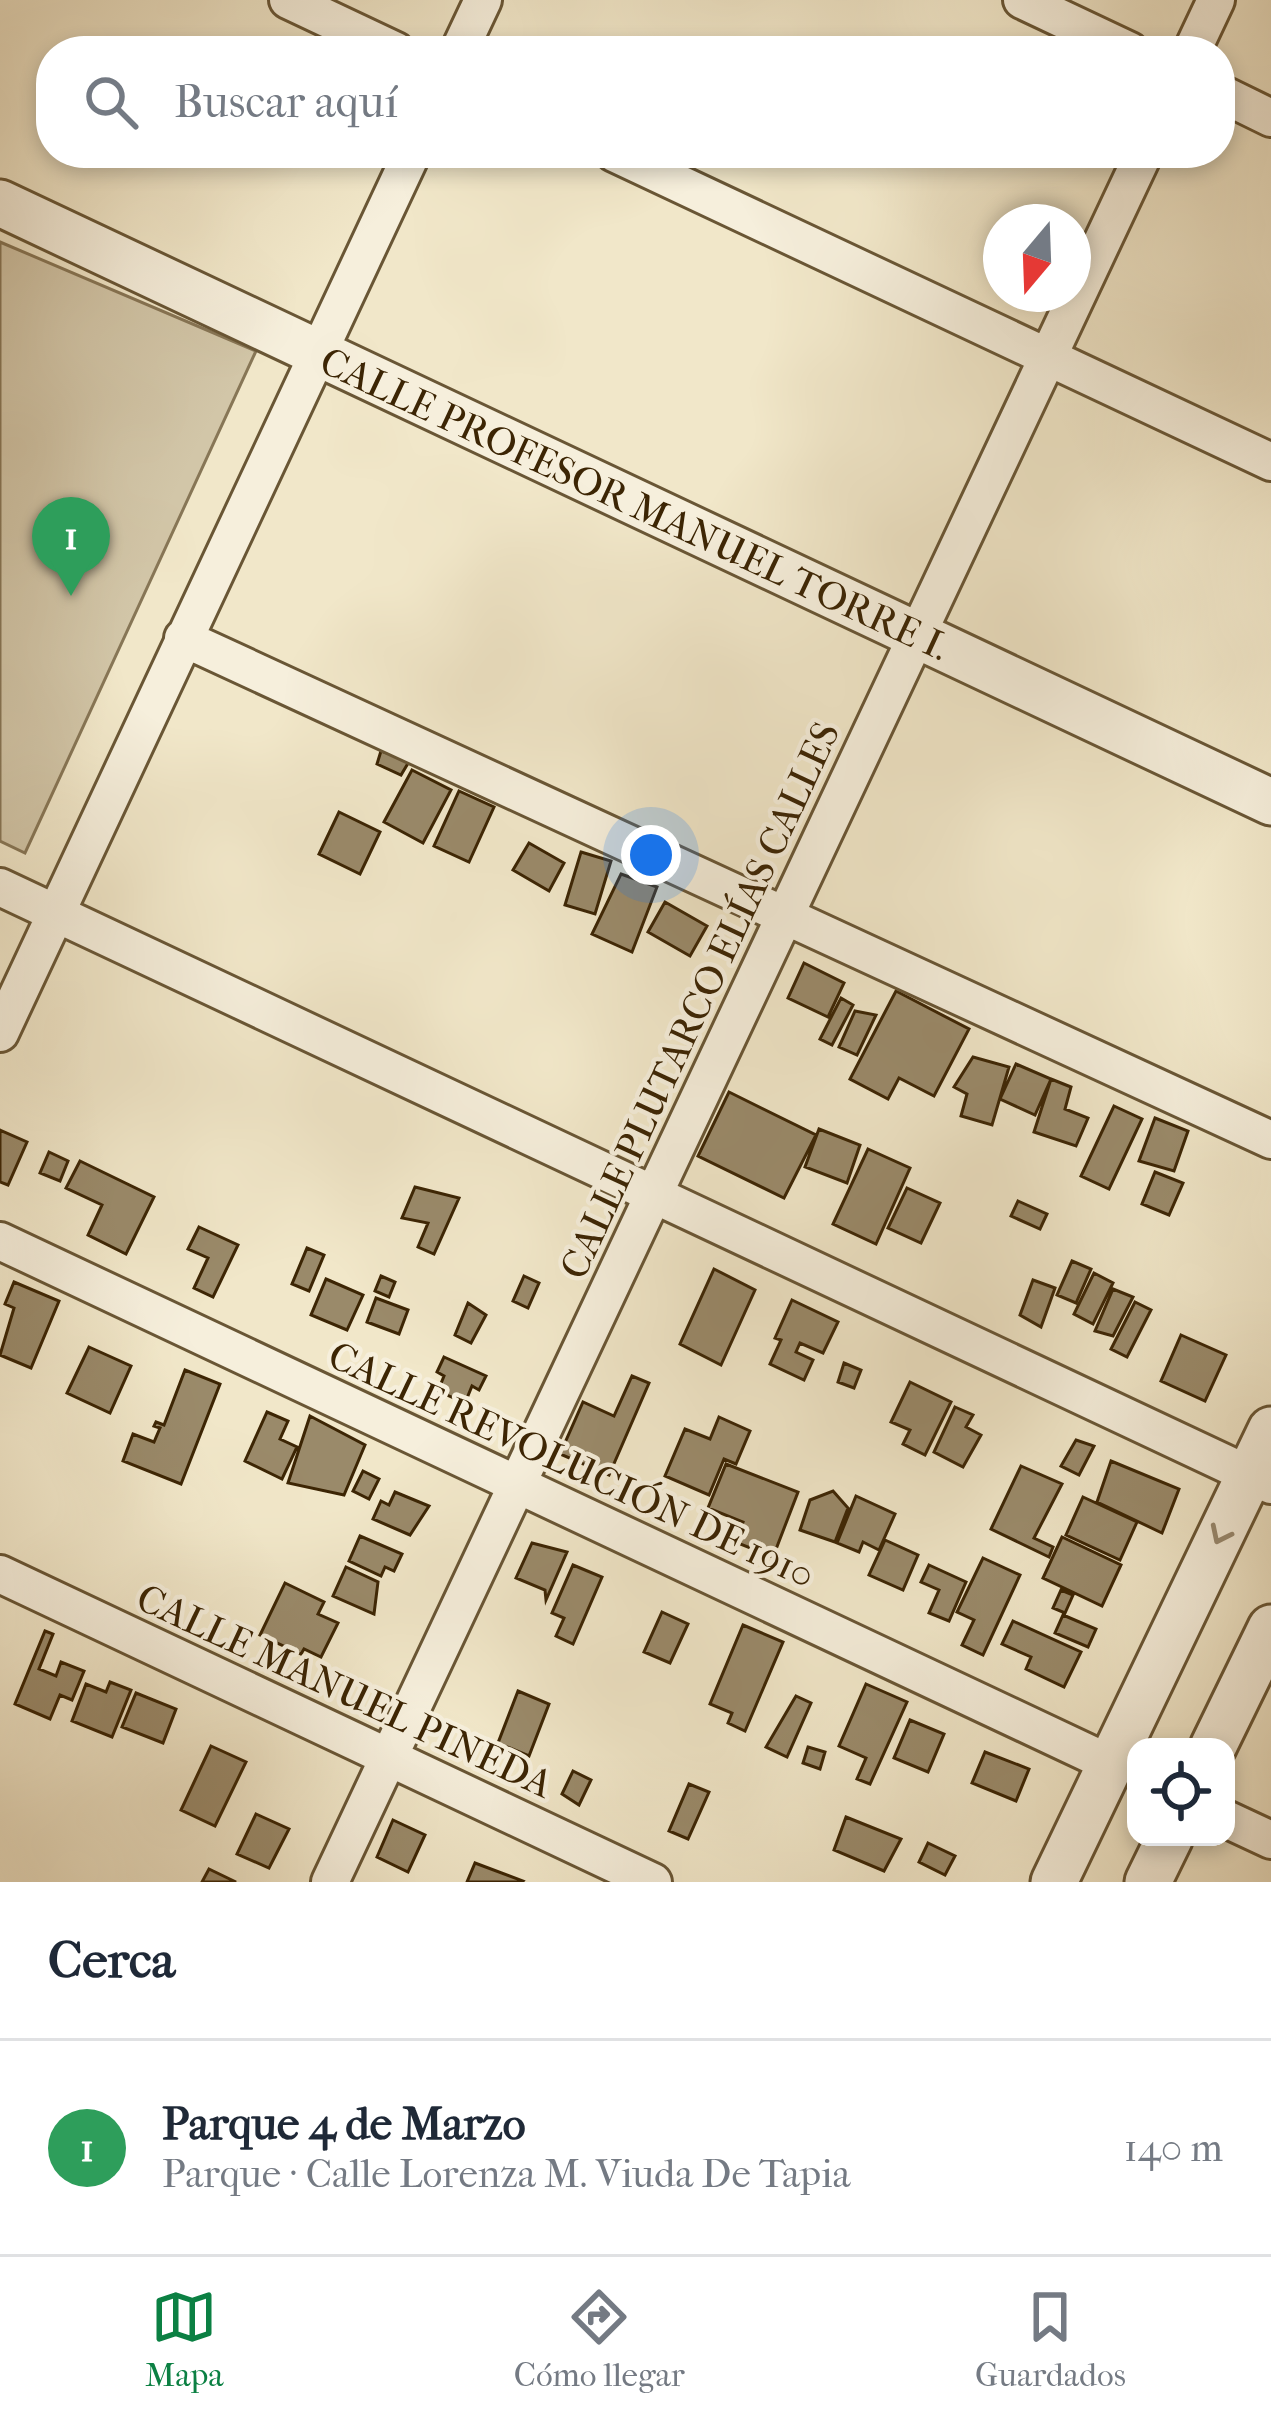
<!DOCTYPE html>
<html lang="es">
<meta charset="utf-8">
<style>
body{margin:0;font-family:"IM FELL French Canon",serif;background:#f6f6f7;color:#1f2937}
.controls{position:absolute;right:36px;bottom:36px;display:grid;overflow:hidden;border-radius:24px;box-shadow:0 6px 18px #0003}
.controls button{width:108px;height:108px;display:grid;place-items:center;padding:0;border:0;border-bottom:3px solid #e0e1e3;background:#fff;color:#1f2937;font:60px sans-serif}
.compass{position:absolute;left:983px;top:204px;width:108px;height:108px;border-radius:50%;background:#fff;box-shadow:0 6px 18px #0003;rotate:199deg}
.you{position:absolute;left:651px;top:855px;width:42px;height:42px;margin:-30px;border:9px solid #fff;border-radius:50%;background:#1a73e8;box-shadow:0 0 0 18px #1a73e833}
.badge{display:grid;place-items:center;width:78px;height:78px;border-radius:50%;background:#0b8043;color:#fff;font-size:39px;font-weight:700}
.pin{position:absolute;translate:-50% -99px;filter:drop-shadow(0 3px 6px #0008)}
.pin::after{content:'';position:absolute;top:63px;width:42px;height:36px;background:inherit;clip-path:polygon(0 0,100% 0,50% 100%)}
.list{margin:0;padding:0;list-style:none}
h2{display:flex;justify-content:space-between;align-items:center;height:156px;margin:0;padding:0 48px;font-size:51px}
h2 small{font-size:39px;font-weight:400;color:#747a83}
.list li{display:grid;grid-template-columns:78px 1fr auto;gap:36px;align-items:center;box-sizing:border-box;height:216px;padding:0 48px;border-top:3px solid #e0e1e3}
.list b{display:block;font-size:45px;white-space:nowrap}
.list p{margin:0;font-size:39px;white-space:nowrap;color:#747a83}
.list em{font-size:39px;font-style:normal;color:#747a83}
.icon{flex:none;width:66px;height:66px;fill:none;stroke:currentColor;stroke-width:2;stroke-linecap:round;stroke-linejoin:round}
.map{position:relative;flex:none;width:1271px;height:1882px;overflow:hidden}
.search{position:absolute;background:#fff;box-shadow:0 6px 18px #0003;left:36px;right:36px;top:36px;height:132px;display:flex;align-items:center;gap:30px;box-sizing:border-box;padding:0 42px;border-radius:48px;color:#747a83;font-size:45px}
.sheet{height:372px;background:#fff}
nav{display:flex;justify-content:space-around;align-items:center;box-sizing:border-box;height:168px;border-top:3px solid #e0e1e3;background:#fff;font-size:33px;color:#747a83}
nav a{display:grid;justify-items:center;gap:6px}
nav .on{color:#0b8043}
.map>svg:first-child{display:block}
.green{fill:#d2c6a8;stroke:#877656;stroke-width:3}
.building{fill:#9a8a6a;stroke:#3c2504;stroke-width:3}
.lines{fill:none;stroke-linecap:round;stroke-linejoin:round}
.minor-casing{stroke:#695635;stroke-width:42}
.tertiary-casing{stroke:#695635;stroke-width:51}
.minor{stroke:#f6efdc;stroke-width:36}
.tertiary{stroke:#f6efdc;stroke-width:45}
.oneway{stroke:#998a70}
.labels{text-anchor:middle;stroke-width:9;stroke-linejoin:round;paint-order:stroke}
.street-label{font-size:39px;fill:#3c2504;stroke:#f6efdc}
</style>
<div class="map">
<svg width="1271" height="1882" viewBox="0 0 1271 1882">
<rect width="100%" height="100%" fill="#f1e7c9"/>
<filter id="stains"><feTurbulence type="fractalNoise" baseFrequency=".00167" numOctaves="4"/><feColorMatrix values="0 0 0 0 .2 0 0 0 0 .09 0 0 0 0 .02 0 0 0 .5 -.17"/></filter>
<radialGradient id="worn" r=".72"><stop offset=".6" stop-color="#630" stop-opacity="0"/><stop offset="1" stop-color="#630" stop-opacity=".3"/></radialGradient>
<!-- green -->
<path class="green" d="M0,242L256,351L25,853L0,841Z"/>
<!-- building -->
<path class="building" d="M381,751L410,760L401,775L377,764Z
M412,770L451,790L423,843L384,822Z
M459,791L494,807L469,862L434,846Z
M339,812L380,832L360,874L319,854Z
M529,843L564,863L549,891L513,870Z
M581,852L611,861L595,914L565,905Z
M621,874L657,887L632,952L592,934Z
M665,902L707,926L690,956L648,932Z
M804,963L844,983L828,1017L788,998Z
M896,991L969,1029L934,1096L899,1078L888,1099L850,1079Z
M841,998L853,1005L832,1045L820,1039Z
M855,1011L876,1015L857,1055L839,1047Z
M973,1057L1009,1067L992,1125L961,1116L967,1094L954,1087Z
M1016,1064L1051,1079L1035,1115L1000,1099Z
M1051,1079L1071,1087L1065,1109L1088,1118L1076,1146L1034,1132Z
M729,1092L816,1135L784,1198L698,1156Z
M1114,1106L1142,1119L1109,1189L1081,1176Z
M1155,1118L1188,1131L1174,1171L1139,1161Z
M819,1129L860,1145L847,1183L805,1167Z
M0,1130L27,1142L8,1185L0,1182Z
M868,1149L910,1168L876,1244L833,1224Z
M49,1152L68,1161L60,1181L40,1173Z
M80,1161L154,1197L126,1254L88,1235L102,1205L66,1188Z
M1155,1172L1183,1183L1169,1215L1142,1204Z
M415,1187L459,1198L434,1254L418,1247L428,1223L402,1218Z
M907,1188L940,1203L921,1243L888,1228Z
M1018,1201L1047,1214L1040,1229L1011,1216Z
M199,1227L238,1245L213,1297L194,1288L208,1258L188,1249Z
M307,1248L324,1255L309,1291L292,1284Z
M1072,1261L1091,1269L1076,1303L1057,1295Z
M714,1269L755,1290L721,1365L680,1344Z
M1094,1273L1113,1283L1093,1324L1074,1314Z
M381,1276L395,1282L389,1297L375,1291Z
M524,1276L539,1283L528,1308L513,1301Z
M326,1279L363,1295L347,1330L311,1315Z
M1033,1280L1055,1288L1041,1327L1020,1315Z
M14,1282L59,1301L31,1368L0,1355L14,1308L5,1304Z
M1113,1289L1133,1297L1113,1336L1095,1331Z
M376,1298L408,1310L399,1334L367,1322Z
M792,1300L838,1322L823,1353L800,1343L796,1352L813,1360L804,1380L770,1364L781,1340L775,1338Z
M1135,1302L1151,1310L1127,1357L1111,1349Z
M468,1303L486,1315L471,1343L455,1335Z
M1181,1335L1226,1355L1205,1401L1161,1381Z
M89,1347L131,1366L110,1413L67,1393Z
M444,1357L486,1376L479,1390L472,1386L465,1403L438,1391L444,1376L437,1372Z
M844,1363L861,1370L854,1388L838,1382Z
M185,1370L220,1384L181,1484L123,1461L133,1434L154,1442L160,1428L154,1426L156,1422L164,1425Z
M632,1376L649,1383L609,1475L560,1454L583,1402L614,1416Z
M910,1382L951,1402L925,1455L903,1444L910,1430L891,1422Z
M955,1407L973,1415L966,1427L981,1435L963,1467L934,1452Z
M267,1412L288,1421L280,1439L297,1447L282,1479L245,1461Z
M310,1416L365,1445L344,1495L288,1483Z
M719,1417L750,1431L736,1464L724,1459L709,1495L665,1476L685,1429L710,1439Z
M1076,1440L1094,1446L1079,1475L1061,1466Z
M1111,1461L1179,1489L1162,1533L1097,1502Z
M726,1464L798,1492L773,1557L735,1542L743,1522L708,1508Z
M1021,1466L1062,1484L1034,1538L1053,1547L1049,1557L991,1529Z
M363,1471L379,1479L369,1499L353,1491Z
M833,1491L848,1508L835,1542L800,1530L810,1500Z
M395,1492L429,1506L410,1535L373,1519L381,1501L389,1505Z
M856,1496L895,1514L879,1550L863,1542L859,1552L837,1543Z
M1083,1497L1137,1522L1120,1560L1066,1535Z
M360,1536L402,1554L394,1571L385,1567L381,1576L349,1561Z
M1062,1537L1121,1565L1102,1606L1043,1578Z
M885,1540L918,1555L903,1590L869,1575Z
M532,1543L567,1552L546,1600L545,1590L516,1578Z
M983,1558L1020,1575L983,1655L962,1645L974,1620L957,1612Z
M573,1565L602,1577L573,1644L556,1636L564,1618L552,1613Z
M929,1565L966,1582L949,1621L929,1613L939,1590L921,1582Z
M346,1567L378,1582L374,1614L333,1596Z
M285,1583L324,1602L318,1614L338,1623L321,1657L304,1649L301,1654L260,1635Z
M1061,1590L1073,1595L1065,1613L1053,1608Z
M662,1612L688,1624L670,1663L644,1652Z
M1063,1615L1096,1629L1088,1647L1055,1633Z
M1013,1621L1081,1652L1064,1687L1026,1669L1031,1657L1002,1644Z
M743,1625L783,1642L745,1731L728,1723L732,1713L710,1704Z
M45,1631L53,1634L39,1669L56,1676L61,1662L84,1671L72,1700L60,1695L50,1719L15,1704Z
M110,1682L131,1690L112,1737L72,1721L86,1684L106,1692Z
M866,1684L907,1702L870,1784L857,1779L866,1758L839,1746Z
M518,1691L549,1704L529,1756L498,1743Z
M136,1693L176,1709L163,1743L122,1727Z
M796,1696L811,1703L787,1757L766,1747Z
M910,1720L944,1734L928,1772L894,1758Z
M211,1746L246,1762L215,1826L181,1810Z
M808,1747L825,1752L820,1769L803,1763Z
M985,1752L1029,1769L1016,1801L972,1783Z
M573,1771L591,1780L579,1805L562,1794Z
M689,1784L709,1792L688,1839L669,1831Z
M256,1814L289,1829L269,1868L237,1854Z
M846,1817L901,1839L884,1871L834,1850Z
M393,1820L425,1835L408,1872L377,1857Z
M928,1843L955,1856L945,1875L919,1862Z
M475,1863L523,1881L522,1882H467Z
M209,1869L236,1882H202Z"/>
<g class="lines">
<defs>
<path id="minor" d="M288,0L396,51
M1022,0L1130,51
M459,51L483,0
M1192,51L1216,0
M1220,93L1271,118
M614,153L1271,462
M183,638L1271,1140
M0,887L1271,1485
M0,1033L412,153
M0,1241L1109,1763
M0,1574L653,1882
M1226,1819L1271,1840
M330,1882L1144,153"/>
<path id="tertiary" d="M0,203L1271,802
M1213,1747L1271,1628
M1054,1882L1271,1430
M1148,1882L1170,1837"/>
</defs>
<!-- minor casing -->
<use href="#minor" class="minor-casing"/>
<!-- tertiary casing -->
<use href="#tertiary" class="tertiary-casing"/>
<!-- minor -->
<use href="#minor" class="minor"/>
<!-- tertiary -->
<use href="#tertiary" class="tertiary"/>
</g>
<!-- one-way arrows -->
<defs><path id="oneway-chevron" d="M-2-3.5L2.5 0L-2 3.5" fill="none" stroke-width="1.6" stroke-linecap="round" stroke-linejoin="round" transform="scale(3)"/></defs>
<use class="oneway" href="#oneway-chevron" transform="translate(1220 1535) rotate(116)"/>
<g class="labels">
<!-- street labels -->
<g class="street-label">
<text transform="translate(635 503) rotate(25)" y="14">CALLE PROFESOR MANUEL TORRE I.</text>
<text transform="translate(699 1000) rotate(-65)" y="14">CALLE PLUTARCO ELÍAS CALLES</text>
<text transform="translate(572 1464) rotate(25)" y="14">CALLE REVOLUCIÓN DE 1910</text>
<text transform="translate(345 1690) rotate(25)" y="14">CALLE MANUEL PINEDA</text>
</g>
</g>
<rect width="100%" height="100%" filter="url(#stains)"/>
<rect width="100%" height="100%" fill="url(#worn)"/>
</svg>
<div class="controls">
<button><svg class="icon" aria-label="locate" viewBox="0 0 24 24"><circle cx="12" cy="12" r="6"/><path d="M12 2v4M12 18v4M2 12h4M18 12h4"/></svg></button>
</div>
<svg class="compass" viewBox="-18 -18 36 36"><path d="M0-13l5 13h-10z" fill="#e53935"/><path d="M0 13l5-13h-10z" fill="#747a83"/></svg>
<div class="you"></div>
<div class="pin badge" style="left:71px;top:596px;background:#2e9e5b">1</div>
<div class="search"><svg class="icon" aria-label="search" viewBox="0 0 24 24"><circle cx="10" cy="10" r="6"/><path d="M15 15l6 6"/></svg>Buscar aquí</div>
</div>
<section class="sheet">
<h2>Cerca<small></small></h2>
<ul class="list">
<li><span class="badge" style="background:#2e9e5b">1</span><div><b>Parque 4 de Marzo</b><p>Parque · Calle Lorenza M. Viuda De Tapia</p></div><em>140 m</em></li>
</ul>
</section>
<nav>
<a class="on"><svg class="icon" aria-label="map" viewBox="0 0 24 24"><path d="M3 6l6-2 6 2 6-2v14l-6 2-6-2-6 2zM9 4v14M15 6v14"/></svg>Mapa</a>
<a><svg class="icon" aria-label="directions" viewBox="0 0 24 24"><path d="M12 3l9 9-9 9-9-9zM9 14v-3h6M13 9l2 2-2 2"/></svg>Cómo llegar</a>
<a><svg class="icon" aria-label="saved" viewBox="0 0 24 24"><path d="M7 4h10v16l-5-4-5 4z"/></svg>Guardados</a>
</nav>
